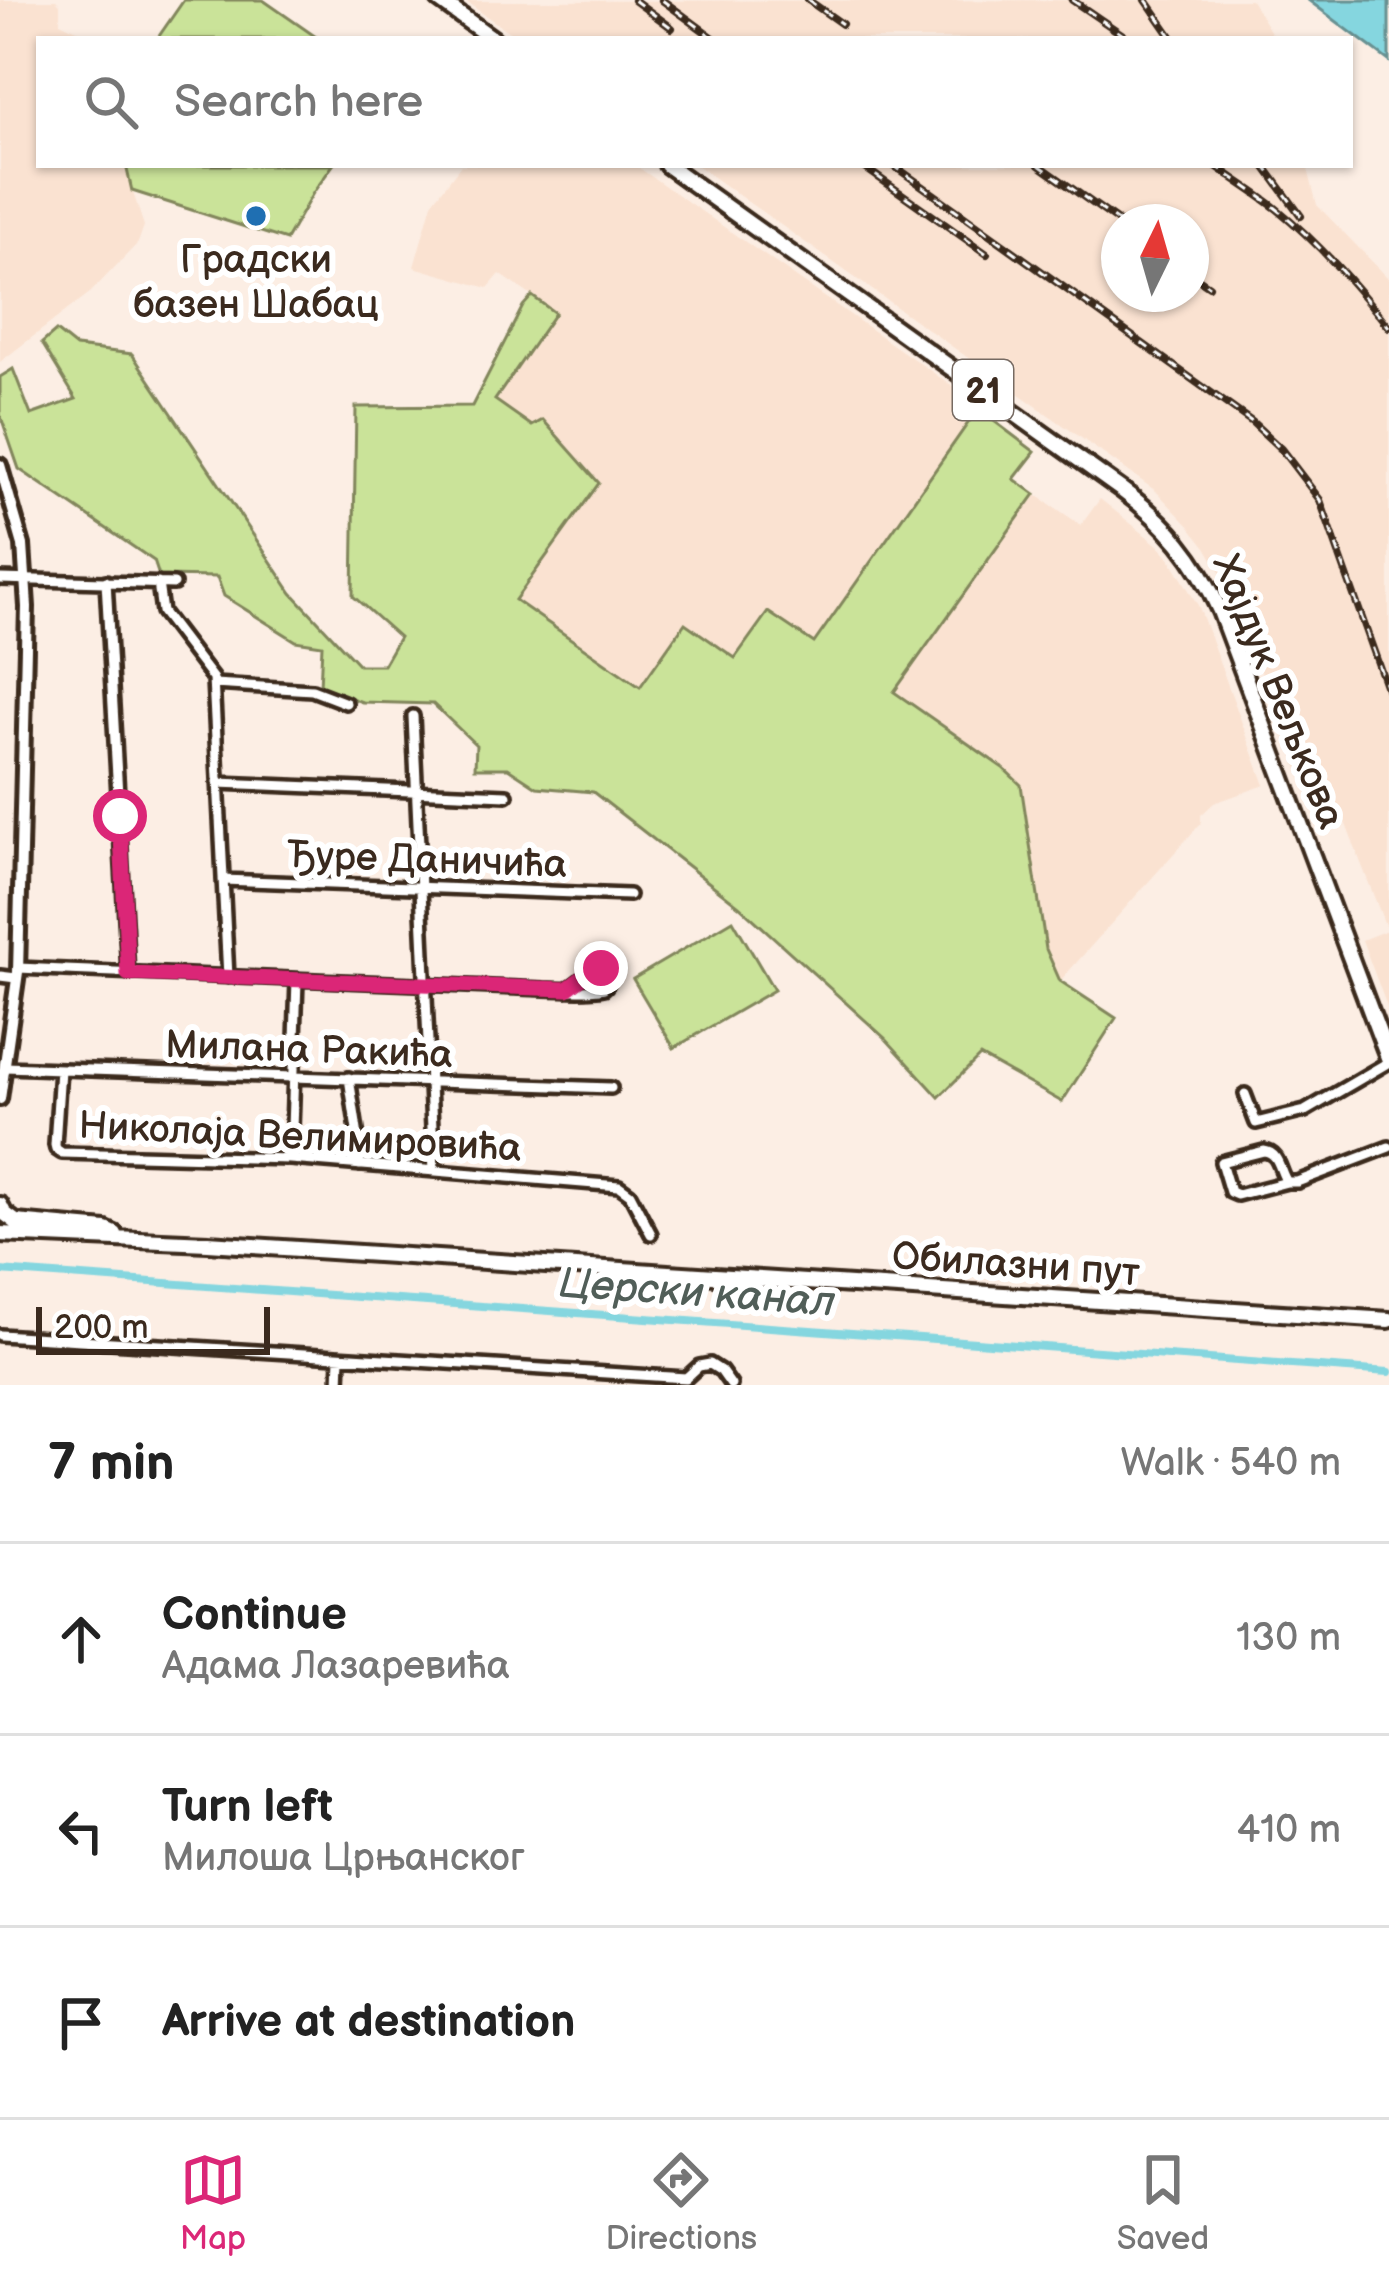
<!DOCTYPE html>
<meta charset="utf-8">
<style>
body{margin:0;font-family:"Balsamiq Sans",sans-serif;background:#f6f6f6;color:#222}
.compass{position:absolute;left:1101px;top:204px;width:108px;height:108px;border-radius:50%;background:#fff;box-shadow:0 3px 9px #0004;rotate:5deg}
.scale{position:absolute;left:36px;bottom:30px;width:234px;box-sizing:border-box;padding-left:12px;border:6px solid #3b2a1e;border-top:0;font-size:33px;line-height:42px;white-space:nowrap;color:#3b2a1e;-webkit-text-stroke:9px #fff;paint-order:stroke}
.stop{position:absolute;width:36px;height:36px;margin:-27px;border:9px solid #db2777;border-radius:50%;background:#fff}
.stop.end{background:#db2777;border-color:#fff;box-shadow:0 3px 12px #0008}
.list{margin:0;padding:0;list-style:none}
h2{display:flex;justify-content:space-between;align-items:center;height:156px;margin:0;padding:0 48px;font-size:51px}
h2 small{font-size:39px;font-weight:400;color:#767676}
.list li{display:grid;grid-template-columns:78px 1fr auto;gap:36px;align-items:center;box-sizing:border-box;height:192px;padding:0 48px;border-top:3px solid #e0e0e0}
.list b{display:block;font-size:45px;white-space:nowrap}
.list p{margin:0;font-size:39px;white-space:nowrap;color:#767676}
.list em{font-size:39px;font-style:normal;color:#767676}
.icon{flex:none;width:66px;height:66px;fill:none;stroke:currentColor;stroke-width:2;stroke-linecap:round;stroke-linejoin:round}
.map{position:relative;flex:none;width:1389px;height:1385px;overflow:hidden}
.search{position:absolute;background:#fff;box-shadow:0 3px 9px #0004;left:36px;right:36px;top:36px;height:132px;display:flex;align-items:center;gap:30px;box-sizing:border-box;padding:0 42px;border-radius:0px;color:#767676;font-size:45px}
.sheet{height:732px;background:#fff}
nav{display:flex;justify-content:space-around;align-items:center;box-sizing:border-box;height:168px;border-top:3px solid #e0e0e0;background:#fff;font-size:33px;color:#767676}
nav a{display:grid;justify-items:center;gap:6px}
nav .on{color:#db2777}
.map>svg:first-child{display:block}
.built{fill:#fae2d1;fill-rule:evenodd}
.green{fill:#cae399;stroke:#82865c;stroke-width:3}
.water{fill:#85d6df;stroke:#679192;stroke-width:3}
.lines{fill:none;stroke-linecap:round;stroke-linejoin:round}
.canal{stroke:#85d6df;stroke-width:8}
.minor-casing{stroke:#3b2a1e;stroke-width:18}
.tertiary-casing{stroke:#3b2a1e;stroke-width:20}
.primary-casing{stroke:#3b2a1e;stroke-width:22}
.minor{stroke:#fff;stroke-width:9}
.tertiary{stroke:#fff;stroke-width:10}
.primary{stroke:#fff;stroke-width:14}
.rail-casing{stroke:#3b2a1e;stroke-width:8}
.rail{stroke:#fff;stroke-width:3;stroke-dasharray:9;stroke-linecap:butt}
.route{stroke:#db2777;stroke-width:15}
.poi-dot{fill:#1f6fb2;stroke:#fff;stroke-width:4.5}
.labels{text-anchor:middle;stroke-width:12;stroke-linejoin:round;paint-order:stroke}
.shield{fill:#fff;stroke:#766a62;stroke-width:3}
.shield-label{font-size:36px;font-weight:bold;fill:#3b2a1e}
.poi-label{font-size:39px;fill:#3b2a1e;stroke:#fff}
.street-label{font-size:39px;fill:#3b2a1e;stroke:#fff}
.water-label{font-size:42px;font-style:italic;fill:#515e58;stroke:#fff}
</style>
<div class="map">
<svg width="1389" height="1385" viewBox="0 0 1389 1385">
<rect width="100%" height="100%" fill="#fceee4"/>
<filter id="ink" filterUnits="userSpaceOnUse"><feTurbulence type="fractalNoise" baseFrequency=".00833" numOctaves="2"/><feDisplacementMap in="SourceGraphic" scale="24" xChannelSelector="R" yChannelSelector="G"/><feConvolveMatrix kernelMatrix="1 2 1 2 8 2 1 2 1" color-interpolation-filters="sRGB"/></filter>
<g filter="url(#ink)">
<!-- built -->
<path class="built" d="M0,0H56L60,4V22L79,31L81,39H39V165H124L144,226L138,243L91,292L0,362Z
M1251,0L1275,39H519L465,1Z
M461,165H635L981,406L814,644L736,659L640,688L515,600L599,483L532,426L494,400L555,312L500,274L488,288L414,267L432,203Z
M696,165H1307L1317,205L1389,279V1012L1362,940L1387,930L1340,809L1316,816L1228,585L1206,547L1190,527L1156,491ZM1119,222H1191V294H1119Z
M1035,494L1081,525L1100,499L1159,546L1169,557L1199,607L1265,785L1214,803L1201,815V823L1060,981L1046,949L1021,785L1003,768L894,692Z"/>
<!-- green -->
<path class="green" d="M184,0H263L319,39H157Z
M126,165H333L313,193L286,240L132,191Z
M532,296L555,313L495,400L532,426L543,420L599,483L515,600L640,687L685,623L735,658L768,612L814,643L978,409L1035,452L1014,479L1035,494L894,692L1003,768L1021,785L1046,949L1060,981L1116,1018L1062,1102L980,1056L939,1097L886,1039L739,906L593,792L537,787L508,768H475L476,745L433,704L362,702L320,687L322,645L296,641L224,596L217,577L159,576L154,561L19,469L0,414V377L13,369L31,415L76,399L42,343L56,331L76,347L132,354L292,593L359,665H383L399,637L353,596L356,407L472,406L523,306Z
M733,920L774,990L674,1048L633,979Z"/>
<!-- water -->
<path class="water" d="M1308,0H1389V61Z"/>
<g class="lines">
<!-- canal -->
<path class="canal" d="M0,1271L1389,1372"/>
<defs>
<path id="minor" d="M0,579L174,584
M106,581L128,973
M158,583L162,612L213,679L228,977
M214,684L312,690L346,703
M413,716L434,1171
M218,783L507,795
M223,880L629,895
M18,968C193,976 368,982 544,989C563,989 585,992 604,988C610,983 610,976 604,970L595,969L567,990
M0,976L16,978
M5,1067C207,1073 409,1082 611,1088
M60,1069L55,1145L56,1149L62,1153L290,1159L619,1186L630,1194L651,1234
M349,1078L360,1150L359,1165
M1245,1094L1256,1123L1305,1111L1389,1062
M291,1159L297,980
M1287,1182C1279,1171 1280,1153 1264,1151L1221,1162L1230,1192L1237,1195L1287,1182H1297L1389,1147
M0,1335L686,1378
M686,1378L699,1366L710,1364L721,1371L731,1385
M339,1385L340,1357"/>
<path id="tertiary" d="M0,465L23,545L27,607L18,972L0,1099"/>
<path id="primary" d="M439,0L493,39
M667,165L1122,490C1167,523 1197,559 1220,611L1389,1060
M0,1205L4,1213L16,1222L106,1230L115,1234
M0,1234L208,1243L1389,1320"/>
</defs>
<!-- minor casing -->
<use href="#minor" class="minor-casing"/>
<!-- tertiary casing -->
<use href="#tertiary" class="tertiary-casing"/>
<!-- primary casing -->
<use href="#primary" class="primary-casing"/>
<!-- minor -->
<use href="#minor" class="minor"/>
<!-- tertiary -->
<use href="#tertiary" class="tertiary"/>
<!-- primary -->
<use href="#primary" class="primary"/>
<defs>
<path id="rail" d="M634,0L672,28
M662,0L715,39
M808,0L842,24
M1072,0L1129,39
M1146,0L1173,39
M861,165L987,254
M893,165L1252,422L1281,449L1320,500L1389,694
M1039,165L1119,222
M1215,165C1235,180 1257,193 1277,209C1319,243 1355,285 1389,327
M1264,165L1301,216
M1191,274L1209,286"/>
</defs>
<!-- rail casing -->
<use href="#rail" class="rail-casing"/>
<!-- rail -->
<use href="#rail" class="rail"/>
</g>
</g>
<g class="lines" filter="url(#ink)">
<!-- route -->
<path class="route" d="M120,816L128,974L567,989L592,970L601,968"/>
</g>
<!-- markers -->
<circle class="poi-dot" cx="256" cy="216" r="12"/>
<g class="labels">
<!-- shield labels -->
<rect class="shield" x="953" y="360" width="60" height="60" rx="9"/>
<g class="shield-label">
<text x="983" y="403">21</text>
</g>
<!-- poi labels -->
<g class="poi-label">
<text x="256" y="272">Градски<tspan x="256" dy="45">базен Шабац</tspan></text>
</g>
<!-- street labels -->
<g class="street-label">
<text transform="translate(1280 691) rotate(68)" y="14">Хајдук Вељкова</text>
<text transform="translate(427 858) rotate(2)" y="14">Ђуре Даничића</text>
<text transform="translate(309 1048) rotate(2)" y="14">Милана Ракића</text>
<text transform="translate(300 1135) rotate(3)" y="14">Николаја Велимировића</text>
<text transform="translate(1016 1263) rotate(4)" y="14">Обилазни пут</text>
</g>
<!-- water labels -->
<g class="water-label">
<text transform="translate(697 1291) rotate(4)" y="15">Церски канал</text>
</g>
</g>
</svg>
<svg class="compass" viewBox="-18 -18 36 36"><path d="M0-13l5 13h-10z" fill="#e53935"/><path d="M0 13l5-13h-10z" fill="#767676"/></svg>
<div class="scale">200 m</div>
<div class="stop" style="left:120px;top:816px"></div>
<div class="stop end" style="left:601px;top:968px"></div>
<div class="search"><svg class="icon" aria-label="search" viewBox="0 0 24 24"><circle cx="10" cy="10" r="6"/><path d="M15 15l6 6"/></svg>Search here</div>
</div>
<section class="sheet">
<h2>7 min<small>Walk · 540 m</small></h2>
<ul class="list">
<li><svg class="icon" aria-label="ahead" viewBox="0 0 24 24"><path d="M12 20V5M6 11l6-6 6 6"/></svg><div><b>Continue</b><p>Адама Лазаревића</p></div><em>130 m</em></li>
<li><svg class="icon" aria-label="left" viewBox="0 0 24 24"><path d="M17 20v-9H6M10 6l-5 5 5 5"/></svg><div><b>Turn left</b><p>Милоша Црњанског</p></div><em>410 m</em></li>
<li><svg class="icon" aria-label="arrive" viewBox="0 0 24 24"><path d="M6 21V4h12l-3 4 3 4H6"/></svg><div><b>Arrive at destination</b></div></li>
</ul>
</section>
<nav>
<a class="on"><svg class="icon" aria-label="map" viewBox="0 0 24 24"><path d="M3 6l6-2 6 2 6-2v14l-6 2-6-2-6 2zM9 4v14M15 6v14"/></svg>Map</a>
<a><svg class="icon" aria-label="directions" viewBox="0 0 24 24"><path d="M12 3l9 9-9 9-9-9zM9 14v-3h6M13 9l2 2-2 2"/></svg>Directions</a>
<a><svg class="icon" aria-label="saved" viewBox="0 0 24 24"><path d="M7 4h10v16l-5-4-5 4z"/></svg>Saved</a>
</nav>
